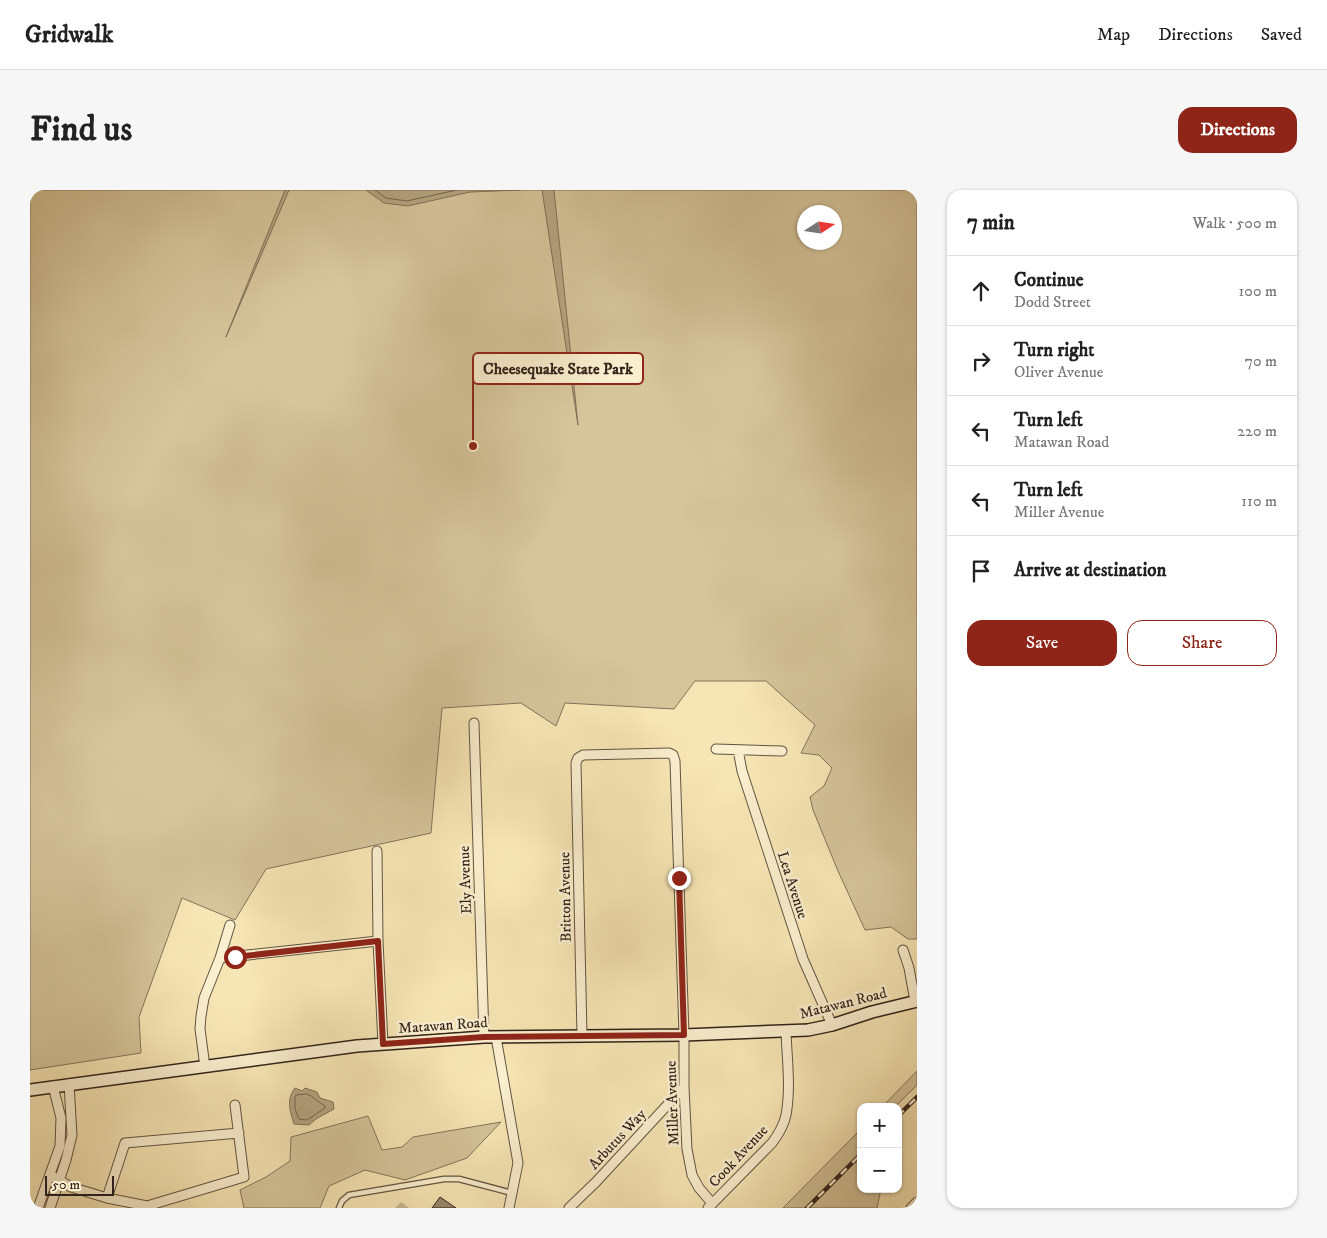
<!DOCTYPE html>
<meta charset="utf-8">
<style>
body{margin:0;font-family:"IM FELL DW Pica",serif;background:#f6f6f6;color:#222}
.controls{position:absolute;right:15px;bottom:15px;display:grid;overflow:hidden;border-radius:10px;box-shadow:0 1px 4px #0004}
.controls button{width:45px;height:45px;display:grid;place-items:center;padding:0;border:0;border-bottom:1px solid #e0e0e0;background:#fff;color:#222;font:25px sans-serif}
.compass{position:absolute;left:767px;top:15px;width:45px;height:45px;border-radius:50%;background:#fff;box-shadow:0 1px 4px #0004;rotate:78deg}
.scale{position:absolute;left:15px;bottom:12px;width:69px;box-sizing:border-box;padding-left:5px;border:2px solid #31231a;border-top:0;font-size:14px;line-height:18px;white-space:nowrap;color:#31231a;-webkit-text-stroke:4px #faefcf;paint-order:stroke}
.stop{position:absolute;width:15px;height:15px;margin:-11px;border:4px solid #8f2418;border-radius:50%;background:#fff}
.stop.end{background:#8f2418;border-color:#fff;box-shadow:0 1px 5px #0008}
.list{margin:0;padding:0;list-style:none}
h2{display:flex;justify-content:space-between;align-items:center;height:65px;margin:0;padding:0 20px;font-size:21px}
h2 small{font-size:16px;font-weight:400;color:#767676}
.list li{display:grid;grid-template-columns:32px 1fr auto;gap:15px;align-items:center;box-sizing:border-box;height:70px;padding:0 20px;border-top:1px solid #e0e0e0}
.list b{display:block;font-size:19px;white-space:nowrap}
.list p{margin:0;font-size:16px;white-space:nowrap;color:#767676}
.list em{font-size:16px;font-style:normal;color:#767676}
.actions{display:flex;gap:10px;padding:15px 20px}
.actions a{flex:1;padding:11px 0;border:1px solid #8f2418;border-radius:15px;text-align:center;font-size:18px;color:#8f2418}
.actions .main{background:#8f2418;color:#fff}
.icon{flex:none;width:28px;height:28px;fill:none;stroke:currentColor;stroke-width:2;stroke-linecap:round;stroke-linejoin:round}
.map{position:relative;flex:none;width:887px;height:1018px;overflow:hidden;border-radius:15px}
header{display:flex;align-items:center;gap:30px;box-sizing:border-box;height:70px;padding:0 25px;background:#fff;border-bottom:1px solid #e0e0e0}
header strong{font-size:24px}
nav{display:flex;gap:28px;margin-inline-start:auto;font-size:18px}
.intro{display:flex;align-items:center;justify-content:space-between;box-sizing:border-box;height:120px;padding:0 30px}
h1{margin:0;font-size:35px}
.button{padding:12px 22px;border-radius:15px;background:#8f2418;color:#fff;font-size:18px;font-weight:700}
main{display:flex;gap:30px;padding:0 30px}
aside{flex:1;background:#fff;border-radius:15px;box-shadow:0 1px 4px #0004}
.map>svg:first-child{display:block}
.green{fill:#d5c59b;stroke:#83745a;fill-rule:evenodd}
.water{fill:#b4a480;stroke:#807057}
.shadow{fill:#0003}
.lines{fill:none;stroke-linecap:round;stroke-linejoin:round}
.shore{stroke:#72644d;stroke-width:1}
.building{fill:#98886b;stroke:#31231a}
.lane-casing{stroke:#625441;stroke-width:7}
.street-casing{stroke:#625441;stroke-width:11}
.secondary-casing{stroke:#31231a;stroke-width:14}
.lane{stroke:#faefcf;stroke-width:4.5}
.street{stroke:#faefcf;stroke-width:9}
.secondary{stroke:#faefcf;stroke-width:11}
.rail-casing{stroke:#31231a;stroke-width:4.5}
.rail{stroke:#faefcf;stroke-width:2.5;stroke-dasharray:8;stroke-linecap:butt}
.route{stroke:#8f2418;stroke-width:6}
.labels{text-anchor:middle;stroke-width:5;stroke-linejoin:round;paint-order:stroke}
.street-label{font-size:15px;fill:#31231a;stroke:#faefcf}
.leader{fill:none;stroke:#8f2418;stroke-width:2}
.callout-dot{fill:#8f2418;stroke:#faefcf;stroke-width:2}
.callout{fill:#faefcf;stroke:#8f2418;stroke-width:2}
.callout-label{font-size:16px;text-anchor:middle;font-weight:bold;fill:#31231a}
</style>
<header>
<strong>Gridwalk</strong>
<nav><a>Map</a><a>Directions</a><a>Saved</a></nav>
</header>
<div class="intro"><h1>Find us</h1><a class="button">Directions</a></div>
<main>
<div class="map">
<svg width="887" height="1018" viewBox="0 0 887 1018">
<rect width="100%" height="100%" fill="#f7e6b5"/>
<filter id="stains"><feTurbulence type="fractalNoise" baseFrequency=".004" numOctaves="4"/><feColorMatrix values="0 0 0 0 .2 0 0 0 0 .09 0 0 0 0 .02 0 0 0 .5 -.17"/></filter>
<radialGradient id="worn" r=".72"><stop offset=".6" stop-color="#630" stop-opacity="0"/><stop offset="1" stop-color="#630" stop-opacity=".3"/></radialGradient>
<!-- green -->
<path class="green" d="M0,0H887V749H878L861,737L835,740L808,681L783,620L780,607L794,596L802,578L789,565L771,563L785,535L736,491H665L644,519L535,513L526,536L491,513L412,518L401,643L236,679L205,730L152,708L109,827L111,863L0,880ZM774,22H804V52H774Z
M887,881V895L865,917H852Z
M338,926L352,960L372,957L383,947L471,932L437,968L375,990L335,980L299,996L290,1018H214L210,1000L236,987L260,971L261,947Z
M831,939V999H851L847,1018H753Z"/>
<!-- water -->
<path class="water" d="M255,0H259L196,147Z
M336,0H490L440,2L378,16L354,13Z
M512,0H524L548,235Z
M265,898L272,901L275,898L287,902L290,908L303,912L304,919L286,929L279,935L264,934C260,922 256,909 265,898Z"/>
<!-- shadow -->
<path class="shadow" d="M371,1012L379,1018H365Z"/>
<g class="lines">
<!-- shore -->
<path class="shore" d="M345,0L356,8L377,11L427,0
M277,904C284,906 287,912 294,915L295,918L277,930L269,929L265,919V906L267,905Z"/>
</g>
<!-- building -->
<path class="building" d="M410,1007L426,1018H402Z"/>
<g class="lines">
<defs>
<path id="lane" d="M309,1018L312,1011L319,1005L414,989H429L482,1003"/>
<path id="street" d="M444,533L454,847
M686,559L752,561
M708,560L712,581L773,769L802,835
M347,661L348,751L353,854
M873,760L879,778L885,811
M190,768L348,751
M552,845L546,573L548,568L553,565L639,563L643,565L645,571L654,845V897L657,959L662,985L669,998L682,1013
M466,847L488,973L479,1018
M175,877L170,839L171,826L174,808L190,768L200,735
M20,985L41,997L77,1008L117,1016L214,987L205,915
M77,1008L95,953L209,943
M8,1018L30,956L31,928L23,896
M20,1018L36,970L42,945L39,894
M539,1018L566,992L654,897
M678,1018L742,953C748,945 754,935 756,925C761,898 757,869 756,842
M881,1018L887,1012"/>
<path id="secondary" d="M0,900L327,856L454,847L654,845L778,840L802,835L842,822L887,811"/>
</defs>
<!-- lane casing -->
<use href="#lane" class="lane-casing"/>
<!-- street casing -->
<use href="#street" class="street-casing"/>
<!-- secondary casing -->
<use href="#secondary" class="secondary-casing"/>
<!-- lane -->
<use href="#lane" class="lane"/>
<!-- street -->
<use href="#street" class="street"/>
<!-- secondary -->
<use href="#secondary" class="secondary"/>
<defs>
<path id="rail" d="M868,926L887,907
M777,1018L831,964"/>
</defs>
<!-- rail casing -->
<use href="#rail" class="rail-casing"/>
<!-- rail -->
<use href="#rail" class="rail"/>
</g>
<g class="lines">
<!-- route -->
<path class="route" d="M205,767L348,751L353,854L454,847L654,845L649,688"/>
</g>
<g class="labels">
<!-- street labels -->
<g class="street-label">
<text transform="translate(435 690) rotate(-92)" y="5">Ely Avenue</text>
<text transform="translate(763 695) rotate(72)" y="5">Lea Avenue</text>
<text transform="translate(535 707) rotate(-91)" y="5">Britton Avenue</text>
<text transform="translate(813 813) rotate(-14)" y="5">Matawan Road</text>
<text transform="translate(413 835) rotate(-4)" y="5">Matawan Road</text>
<text transform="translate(642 913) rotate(-92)" y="5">Miller Avenue</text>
<text transform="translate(587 949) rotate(-47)" y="5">Arbutus Way</text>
<text transform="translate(708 966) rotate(-47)" y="5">Cook Avenue</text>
</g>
</g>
<!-- callouts -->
<path class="leader" d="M443 256L443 178"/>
<circle class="callout-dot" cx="443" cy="256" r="5"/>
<rect class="callout" x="443" y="163" width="170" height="31" rx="5"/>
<g class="callout-label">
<text x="528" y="184">Cheesequake State Park</text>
</g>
<rect width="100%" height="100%" filter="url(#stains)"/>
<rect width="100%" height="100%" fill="url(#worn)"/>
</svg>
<div class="controls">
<button>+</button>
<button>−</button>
</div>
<svg class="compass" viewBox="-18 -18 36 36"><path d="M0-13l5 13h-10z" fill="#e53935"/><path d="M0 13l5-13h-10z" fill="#767676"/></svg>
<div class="scale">50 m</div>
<div class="stop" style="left:205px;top:767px"></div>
<div class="stop end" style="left:649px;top:688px"></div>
</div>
<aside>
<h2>7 min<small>Walk · 500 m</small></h2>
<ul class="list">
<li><svg class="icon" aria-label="ahead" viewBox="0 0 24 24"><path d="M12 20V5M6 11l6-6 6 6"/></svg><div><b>Continue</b><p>Dodd Street</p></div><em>100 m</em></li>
<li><svg class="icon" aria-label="right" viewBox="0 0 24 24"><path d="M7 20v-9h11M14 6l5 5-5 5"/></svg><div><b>Turn right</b><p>Oliver Avenue</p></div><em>70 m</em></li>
<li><svg class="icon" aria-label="left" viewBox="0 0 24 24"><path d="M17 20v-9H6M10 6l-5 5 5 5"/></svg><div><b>Turn left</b><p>Matawan Road</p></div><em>220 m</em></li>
<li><svg class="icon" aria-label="left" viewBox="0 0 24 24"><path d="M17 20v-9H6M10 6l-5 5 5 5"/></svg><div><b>Turn left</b><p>Miller Avenue</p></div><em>110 m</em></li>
<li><svg class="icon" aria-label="arrive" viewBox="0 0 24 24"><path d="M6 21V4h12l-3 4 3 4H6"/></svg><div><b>Arrive at destination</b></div></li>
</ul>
<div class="actions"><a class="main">Save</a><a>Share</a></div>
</aside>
</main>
